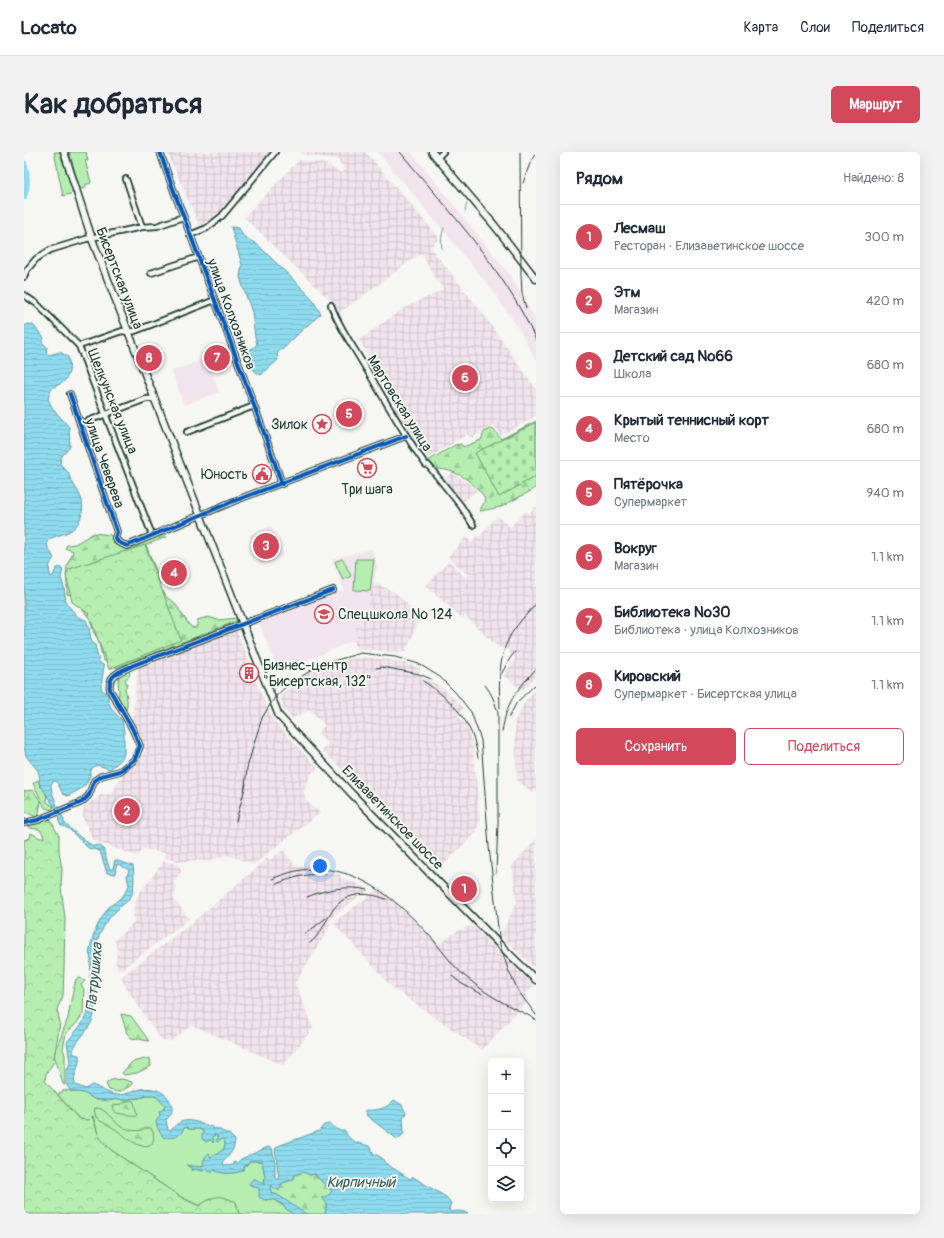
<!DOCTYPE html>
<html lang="ru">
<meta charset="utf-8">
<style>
body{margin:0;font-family:Pangolin,sans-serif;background:#f2f2f3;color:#1f2937}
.controls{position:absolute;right:12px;bottom:12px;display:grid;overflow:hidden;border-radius:6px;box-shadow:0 4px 16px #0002}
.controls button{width:36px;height:36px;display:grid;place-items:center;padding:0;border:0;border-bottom:1px solid #e0e1e3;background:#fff;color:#1f2937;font:20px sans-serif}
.you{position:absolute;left:296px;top:714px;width:14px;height:14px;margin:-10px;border:3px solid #fff;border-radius:50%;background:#1a73e8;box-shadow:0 0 0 6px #1a73e833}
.badge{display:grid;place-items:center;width:26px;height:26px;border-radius:50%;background:#d1495b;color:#fff;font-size:13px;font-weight:700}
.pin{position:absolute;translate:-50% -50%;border:2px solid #fff;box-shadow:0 1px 4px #0006}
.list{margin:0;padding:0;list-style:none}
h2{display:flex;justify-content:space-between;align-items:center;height:52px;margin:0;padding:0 16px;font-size:17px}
h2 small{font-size:13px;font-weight:400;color:#747a83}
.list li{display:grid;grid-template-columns:26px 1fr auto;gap:12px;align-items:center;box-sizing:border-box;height:64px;padding:0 16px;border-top:1px solid #e0e1e3}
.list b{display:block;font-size:15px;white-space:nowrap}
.list p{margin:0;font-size:13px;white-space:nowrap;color:#747a83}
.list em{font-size:13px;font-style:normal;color:#747a83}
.actions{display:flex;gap:8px;padding:12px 16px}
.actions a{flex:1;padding:9px 0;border:1px solid #d1495b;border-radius:6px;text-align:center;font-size:14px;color:#d1495b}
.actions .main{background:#d1495b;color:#fff}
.icon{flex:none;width:22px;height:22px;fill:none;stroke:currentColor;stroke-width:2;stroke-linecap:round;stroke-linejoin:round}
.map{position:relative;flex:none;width:512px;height:1062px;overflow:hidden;border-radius:6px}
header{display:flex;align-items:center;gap:24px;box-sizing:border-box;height:56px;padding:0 20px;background:#fff;border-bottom:1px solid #e0e1e3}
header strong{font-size:19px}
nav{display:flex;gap:22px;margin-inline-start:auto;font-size:14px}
.intro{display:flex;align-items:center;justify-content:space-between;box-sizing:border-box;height:96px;padding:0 24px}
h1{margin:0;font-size:28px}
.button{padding:10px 18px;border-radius:6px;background:#d1495b;color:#fff;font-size:14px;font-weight:700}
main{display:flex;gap:24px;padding:0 24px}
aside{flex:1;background:#fff;border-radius:6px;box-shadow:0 4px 16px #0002}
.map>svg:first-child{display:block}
.built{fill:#f2e4ec}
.industrial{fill:url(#industrial-grid)}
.grass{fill:#b6eeb1;stroke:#6a9672}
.forest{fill:url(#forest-firs);stroke:#6a9672}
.cemetery{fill:url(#cemetery-stones);stroke:#6a9672}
.park{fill:url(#park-crowns);stroke:#6a9672}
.water{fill:url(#water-rules);stroke:#629ca4}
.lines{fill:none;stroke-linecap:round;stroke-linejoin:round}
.stream{stroke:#629ca4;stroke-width:1}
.river{stroke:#8edbee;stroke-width:6}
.minor-casing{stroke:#1f3d34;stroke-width:8}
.major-casing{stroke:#1f3d34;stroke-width:9}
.minor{stroke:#f6f6f2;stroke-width:4.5}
.major{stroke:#f6f6f2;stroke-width:6}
.rail{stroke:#1f3d34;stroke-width:1}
.cycleway-casing{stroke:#f6f6f2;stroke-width:6}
.cycleway{stroke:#0057b8;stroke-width:4}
.labels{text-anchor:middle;stroke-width:3.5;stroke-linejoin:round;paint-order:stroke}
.street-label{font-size:14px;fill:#1f3d34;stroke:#f6f6f2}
.poi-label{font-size:14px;fill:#1f3d34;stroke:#f6f6f2;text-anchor:end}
.water-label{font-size:15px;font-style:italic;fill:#355d59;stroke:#f6f6f2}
</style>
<header>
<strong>Locato</strong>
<nav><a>Карта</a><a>Слои</a><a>Поделиться</a></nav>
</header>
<div class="intro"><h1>Как добраться</h1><a class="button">Маршрут</a></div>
<main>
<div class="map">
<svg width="512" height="1062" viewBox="0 0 512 1062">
<defs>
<pattern id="industrial-grid" width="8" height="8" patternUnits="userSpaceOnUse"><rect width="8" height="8" fill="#f2e4ec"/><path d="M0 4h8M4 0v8" fill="none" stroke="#cfc4cb"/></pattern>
<pattern id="forest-firs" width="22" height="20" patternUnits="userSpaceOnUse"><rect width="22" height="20" fill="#b6eeb1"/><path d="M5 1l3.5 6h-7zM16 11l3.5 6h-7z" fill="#9ccd99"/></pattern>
<pattern id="cemetery-stones" width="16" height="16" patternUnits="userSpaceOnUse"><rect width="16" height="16" fill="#b6eeb1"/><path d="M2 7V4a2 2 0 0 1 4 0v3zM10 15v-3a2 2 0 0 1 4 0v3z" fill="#9ccd99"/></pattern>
<pattern id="park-crowns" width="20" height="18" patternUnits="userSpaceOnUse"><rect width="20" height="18" fill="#b6eeb1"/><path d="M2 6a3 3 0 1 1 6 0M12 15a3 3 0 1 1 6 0" fill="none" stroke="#9ccd99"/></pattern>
<pattern id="water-rules" width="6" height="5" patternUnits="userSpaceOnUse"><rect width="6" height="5" fill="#8edbee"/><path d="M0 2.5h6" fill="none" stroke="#7abdcd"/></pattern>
</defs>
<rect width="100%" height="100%" fill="#f6f6f2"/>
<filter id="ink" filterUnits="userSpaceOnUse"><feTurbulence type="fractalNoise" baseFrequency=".025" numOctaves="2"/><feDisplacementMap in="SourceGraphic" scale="8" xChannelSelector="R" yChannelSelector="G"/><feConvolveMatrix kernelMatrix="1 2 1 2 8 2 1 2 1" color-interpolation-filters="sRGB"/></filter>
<g filter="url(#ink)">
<!-- built -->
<path class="built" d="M354,0H387L485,122L512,168V208L496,179L467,136Z
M183,206L195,240L160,253L148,219Z
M247,374L259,404L237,413L225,383Z
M348,397L353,414L343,454L338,469L332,475L333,487L255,520L235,471L320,438L308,407Z"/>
<!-- industrial -->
<path class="industrial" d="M143,0H247L198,62L176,75Z
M277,0H342L415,86L406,95L457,159L512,237V264L476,284L470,273L447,286L444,282L404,306L370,257L376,253L335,188L378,157L419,138L397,101L314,162L311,153L220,65L275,8L302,12L317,21L321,17L313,7L277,2Z
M428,321L448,333L453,338L439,350L420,328Z
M512,354V524L499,538L480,524L491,507L484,497L474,495L441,464L438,466L402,434L425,409L441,425L444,423L424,405L442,385L447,390L454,383L456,384L473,364L486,375L502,359L505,362Z
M349,431L360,435L372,441L396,465L382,500L334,498L331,492L330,488L333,487L332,475L338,469L343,454Z
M212,477L233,532L249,568L294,616L286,623L280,640L282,649L296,661L230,712L203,703L184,709L168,708L159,710L140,706L141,701L119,697L114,704L69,689L59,666L60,655L77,643L88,641L100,620L118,605L121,597L108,569L114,516Z
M338,505L374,509L396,516L395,524L415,533L440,556L433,563L443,574L449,595L456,672L451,677L453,679L419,713L370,662L364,667L322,621L298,598L304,592L294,581L301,573L286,558L272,565L267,566L260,558L256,545L268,532L296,513Z
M512,537V638L509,641L493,628L491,569L502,548Z
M512,687V817L476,783L478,780L493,750L488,714Z
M259,698L272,715L287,714L288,719L316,722V725L343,736L341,743L335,744L307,766L305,776L271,831L289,876L259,913L168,873L147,889L137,888L103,837L97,825L170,769L244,706L246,708Z
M140,709L153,712L158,719L149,730L152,736L150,747L165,767L95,819L92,812L93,797L91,788L109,771L110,752L114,743Z
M356,736L415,792L432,780L448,773L476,801L477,804L490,814L509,833L502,843L503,849L458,898L370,837L311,773L310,770Z"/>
<!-- grass -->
<path class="grass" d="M30,0H37L50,41L39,44Z
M45,0H62L64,9L61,8L67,31L61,33L62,36L56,37Z
M319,407L327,424L319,428L311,410L312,409Z
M332,407H350L346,439L330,438Z
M14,628L16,634L22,640L23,650L30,655L28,658L21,656L9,631Z
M56,826L61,829L57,833L60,837L59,862L52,872L42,881L39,897L41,903V933L39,932L30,903L44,866L47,848L52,827Z
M40,938L60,941L70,947H95L103,949L104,947C108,946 111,947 115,946C130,943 130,940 141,954L136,963L139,985L163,975L164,977H175L179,979V981L188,990V985L191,983L197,987H200L201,991L200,997L187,1006L184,1002C180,1006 179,1009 180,1014L176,1015L164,1014L168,1017L167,1018L171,1017L179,1019L182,1016L188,1020L189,1017C196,1023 212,1022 220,1018V1016L226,1009H238L241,1024L240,1033L235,1036L241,1048L248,1047C255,1051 263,1056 269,1062H215L212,1050L187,1047L176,1054L155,1044L87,998L75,985L69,964L64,968L55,967L34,943Z"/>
<!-- forest -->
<path class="forest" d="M512,269V336L477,355L456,359V355L459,353L461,346C450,330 432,317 412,317L404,309L431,293L437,292L439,295L457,288L460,280L467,277L470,278L477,287Z
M70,381L86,383L91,387L94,385L102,391L100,392L103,395H110L126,386L141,382L142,385L122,393L133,421L48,443L43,442C44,433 41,424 43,415C44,409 48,405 49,399L41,396L43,393L51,392Z
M134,435L139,439L143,446L150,450L166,474L170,476L173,474V468L184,465L194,468L213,466V469L92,516L89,512L84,511L79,508L74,487L70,481L66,467L58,457Z
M105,519C106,523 106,525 101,527L103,533L101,537C103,543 104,552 102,558H100V553L97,551L94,546C97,538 92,531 95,523Z
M0,638L1,639L9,638L17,650L14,666L0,659Z
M97,862L107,864L125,889L107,886L103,881Z
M126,906L127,914L113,921L100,923L98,921L108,910Z
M98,927L108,930V933L95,940L85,938L82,932L87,928Z
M107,948L110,950L113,963C109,964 91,962 90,959C89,958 88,954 88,953L98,952Z
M71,956C81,955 89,969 96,974C103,977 110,980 118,978C121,977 122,975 127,976C132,984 130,998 118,994C107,991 96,979 86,974C82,972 75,969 72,965C71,963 70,959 71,956Z
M279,1020L286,1023L291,1022L294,1026L308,1039L306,1043L301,1062C295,1062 287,1062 282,1062C268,1058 260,1043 247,1041L246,1033L258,1031L268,1028L271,1023Z"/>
<!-- cemetery -->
<path class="cemetery" d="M511,271L512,273V324L475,345L451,301Z"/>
<!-- park -->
<path class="park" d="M121,393L157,488L85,517L64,461L48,450L42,423L45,417Z
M26,667L35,684V699L38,717L37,735L41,766L40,816L39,844L33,857L36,872L29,911L22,922L21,929L55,967L64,968L68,964L75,985L87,998L155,1044L175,1054C191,1043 194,1042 212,1050L215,1062H0V688L6,686L7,681L16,686H20L19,682L15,677L5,676V674L8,671Z"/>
<!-- water -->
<path class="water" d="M207,75L215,76L219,84L234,93L287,145L297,162L279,177L259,197C253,199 253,202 254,208L237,223C228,220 223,208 220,200L229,196L233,192L231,185L228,160L219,135L216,125L218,113Z
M5,172L9,173L20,186L18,190L23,195L22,201L25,203L36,200L44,205C47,214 46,225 38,231C34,233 30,234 27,238C25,241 25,244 24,247L29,257L45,275L46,295L37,305L36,312L45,321V324C49,332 56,341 58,349C60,361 56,373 46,379C39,383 28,384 23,389L24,396L30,406C25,412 24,417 27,425L29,424L32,417L35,415L39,417L37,426L40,435L42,451L54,465L62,468L65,475L67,488L71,493L75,510L80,514L77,535L78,538L84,542V549L89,559L98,568L100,580V602L97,608L86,617L73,613L68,616C62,637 61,634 44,644L39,642L33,630L30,629L27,632C27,643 32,647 34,658L29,653L15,631C18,617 9,615 3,605C1,603 1,598 0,595V174Z
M37,661L41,672L56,685L69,694L75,693L79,696L86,718L89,716L91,708L109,714C110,721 111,738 107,744C104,750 96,754 92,759C85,765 79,775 75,784C68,801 75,802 75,817C75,825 72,832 71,841C70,848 71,855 70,862C68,876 54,886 49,898L50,902L55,903C57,914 48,922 51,933L62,937L68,933C77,936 84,942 93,943C102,943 109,939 117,937C129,935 141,939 146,949C150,958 148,962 142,968L144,978L147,979C157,962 173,970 188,975L189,978L192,976L206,983L211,988C211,997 205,1004 199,1010L200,1014L210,1013V1010L213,1011L217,1007L244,995L248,996L251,1010V1026H255L251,997L254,994L295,979L300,973L306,972L316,979H321C327,993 336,990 347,995L349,1001L358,1006L361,1011L386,1027L389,1025L422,1045L427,1051L425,1056L426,1060C433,1059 438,1058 444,1062H301L303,1051L297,1046L305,1043L308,1039L294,1026L291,1022L286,1023L279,1020L271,1023L269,1028L258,1031L255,1039L246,1033L247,1041C257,1042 271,1057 283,1062H269L262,1057L258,1052L248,1047L241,1048L235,1045V1036L230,1035L225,1032L230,1026L240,1033L241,1024L238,1009H226L220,1015V1018C212,1022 196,1023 189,1017L188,1021L182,1016L179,1019L171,1017L167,1019L168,1016L162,1013L176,1015L179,1014C179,1008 180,1006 185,1002L187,1006L200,997L201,991L200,987H197L194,990L192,989L194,985L191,983L188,985L190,988L189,991L186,988L182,990L178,987V982L179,981V979L175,977H164L163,975L160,976C156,985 149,987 139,985L134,977L132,970L136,963L135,960L140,957L141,954L133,945L123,943L119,945L104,947L103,949L95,947L84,949L70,947L60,941L47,939L43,934V920L46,910L43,890L57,873L64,860L67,828L66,825L67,807L65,800L69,785L74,772L84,756L99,744L105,734L103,724L105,718L94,712L92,714L91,722L83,721L76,699L64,696L45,677L39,674H37L35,670L34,663Z
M370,948L378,953L382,961L379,965L380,982L373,987L343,964L341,958C353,959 362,957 370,948Z"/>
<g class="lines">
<!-- stream -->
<path class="stream" d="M441,59L443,51
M418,97C417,89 417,84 420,76"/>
<!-- river -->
<path class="river" d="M0,11C4,23 4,33 0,45"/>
<defs>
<path id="minor" d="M136,0C148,36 162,70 175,106C203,181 232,256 258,332
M413,6L419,0
M102,27L118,75
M166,83L183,76L198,64L251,0
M127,121L175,105
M0,125L2,119L12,107L26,98L62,87L118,75L133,74L159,65
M0,143L13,152L55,194L128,383
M307,153C314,173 327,191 338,210C359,244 378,280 402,313H404L437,354L449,373
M55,194L98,179L104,180L111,179L191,148
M46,242L93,380L91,386L94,390L103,394L210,349L382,284
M56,272L122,247H130
M163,280L230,254
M0,671L14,668L58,650L65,643L70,629L77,624L96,619L111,607L116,594L108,576L86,538C83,522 98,519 110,513L309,438"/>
<path id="major" d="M40,0L68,87L255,564L328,642L476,793L512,828
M408,0L471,74L512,127"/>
</defs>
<!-- minor casing -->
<use href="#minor" class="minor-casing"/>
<!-- major casing -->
<use href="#major" class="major-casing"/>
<!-- minor -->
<use href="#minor" class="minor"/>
<!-- major -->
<use href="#major" class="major"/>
<!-- rail -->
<path class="rail" d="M376,0C425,59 480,117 512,188
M496,0L497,122L498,141L502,156
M499,31L505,14L512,0
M352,516L358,515L395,522L407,527
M478,521L486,506L491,500
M399,529C429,549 449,569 454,606
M461,533C468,542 471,550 474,561V671L472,721
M476,556C475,532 474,508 485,486C491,474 503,462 512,452
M485,565L493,550L512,532
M478,580C483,549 490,542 511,518
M221,636L223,616L231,588L238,566L244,556L252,544L263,534L295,513L337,501L371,505L395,512L416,525L431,540L447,560L457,588L465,695L476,793L485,820L495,840L512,863
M212,669L222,632
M248,727C312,698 362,736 404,782C417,796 427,813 442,825C454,835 466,844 480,851C490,857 502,861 512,868
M252,732C268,726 284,721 302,722
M283,745C302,737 324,733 344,738
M280,783L302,766
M286,791C297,782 300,772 307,761C319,740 342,739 362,747
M428,824L438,832L458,842"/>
<defs>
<path id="cycleway" d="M136,0C148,36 162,70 175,106C203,181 232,256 258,332
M46,242L93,380L91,386L94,390L103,394L210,349L382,284
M0,671L14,668L58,650L65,643L70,629L77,624L96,619L111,607L116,594L108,576L86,538C83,522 98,519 110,513L309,438"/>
</defs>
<!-- cycleway casing -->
<use href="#cycleway" class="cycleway-casing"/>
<!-- cycleway -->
<use href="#cycleway" class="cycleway"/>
</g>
</g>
<!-- icons -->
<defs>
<symbol id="sight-ring" viewBox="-11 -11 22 22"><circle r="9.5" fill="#f6f6f2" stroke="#d1495b" stroke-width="1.5"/><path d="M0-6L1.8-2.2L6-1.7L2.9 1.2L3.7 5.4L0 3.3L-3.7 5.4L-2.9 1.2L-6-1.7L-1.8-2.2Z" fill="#d1495b"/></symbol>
<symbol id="supermarket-ring" viewBox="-11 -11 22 22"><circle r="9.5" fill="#f6f6f2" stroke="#d1495b" stroke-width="1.5"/><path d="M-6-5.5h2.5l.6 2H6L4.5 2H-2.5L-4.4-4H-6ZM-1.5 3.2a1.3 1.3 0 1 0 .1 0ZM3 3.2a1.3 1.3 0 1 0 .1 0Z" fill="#d1495b"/></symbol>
<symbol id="civic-ring" viewBox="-11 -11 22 22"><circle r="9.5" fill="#f6f6f2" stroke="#d1495b" stroke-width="1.5"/><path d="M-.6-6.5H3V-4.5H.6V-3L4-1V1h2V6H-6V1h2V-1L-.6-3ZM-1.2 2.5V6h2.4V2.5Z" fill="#d1495b"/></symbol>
<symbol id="school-ring" viewBox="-11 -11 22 22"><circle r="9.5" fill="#f6f6f2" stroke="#d1495b" stroke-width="1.5"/><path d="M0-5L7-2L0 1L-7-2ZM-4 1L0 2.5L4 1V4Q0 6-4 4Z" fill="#d1495b"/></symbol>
<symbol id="building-ring" viewBox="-11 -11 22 22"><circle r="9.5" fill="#f6f6f2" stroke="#d1495b" stroke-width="1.5"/><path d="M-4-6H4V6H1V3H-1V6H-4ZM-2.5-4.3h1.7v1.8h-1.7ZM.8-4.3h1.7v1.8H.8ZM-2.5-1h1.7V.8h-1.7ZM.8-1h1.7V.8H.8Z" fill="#d1495b"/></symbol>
</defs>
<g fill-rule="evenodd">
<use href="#sight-ring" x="287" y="261" width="22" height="22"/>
<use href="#supermarket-ring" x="332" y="305" width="22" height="22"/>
<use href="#civic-ring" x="227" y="311" width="22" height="22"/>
<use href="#school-ring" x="289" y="451" width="22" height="22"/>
<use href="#building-ring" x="214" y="510" width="22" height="22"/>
</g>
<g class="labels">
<!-- street labels -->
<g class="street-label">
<text transform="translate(96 126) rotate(69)" y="5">Бисертская улица</text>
<text transform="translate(208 162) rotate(70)" y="5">улица Колхозников</text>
<text transform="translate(89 249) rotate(68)" y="5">Щелкунская улица</text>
<text transform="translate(376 251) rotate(58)" y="5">Мартовская улица</text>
<text transform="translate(81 311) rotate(71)" y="5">улица Чеверева</text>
<text transform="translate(369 665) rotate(46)" y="5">Елизаветинское шоссе</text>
</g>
<!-- poi labels -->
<g class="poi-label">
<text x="284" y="277">Зилок</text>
<text x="224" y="327">Юность</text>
<text x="343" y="342" text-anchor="middle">Три шага</text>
<text x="314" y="467" text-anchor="start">Спецшкола № 124</text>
<text x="239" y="518" text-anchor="start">Бизнес-центр<tspan x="239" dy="16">"Бисертская, 132"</tspan></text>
</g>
<!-- water labels -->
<g class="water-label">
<text transform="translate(70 825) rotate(-85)" y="5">Патрушиха</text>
<text x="337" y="1035">Кирпичный</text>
</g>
</g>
</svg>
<div class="controls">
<button>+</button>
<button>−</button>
<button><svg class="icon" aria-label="locate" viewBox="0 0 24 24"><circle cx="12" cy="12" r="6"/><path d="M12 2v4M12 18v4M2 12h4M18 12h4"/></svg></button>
<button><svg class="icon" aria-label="layers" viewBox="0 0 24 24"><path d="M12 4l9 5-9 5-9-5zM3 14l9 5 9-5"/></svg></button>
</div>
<div class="you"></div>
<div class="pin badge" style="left:440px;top:737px">1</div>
<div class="pin badge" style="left:103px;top:659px">2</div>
<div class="pin badge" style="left:242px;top:394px">3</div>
<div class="pin badge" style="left:150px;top:421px">4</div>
<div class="pin badge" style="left:325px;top:262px">5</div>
<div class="pin badge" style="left:441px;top:226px">6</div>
<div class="pin badge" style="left:193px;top:206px">7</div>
<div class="pin badge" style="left:125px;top:206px">8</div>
</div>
<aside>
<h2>Рядом<small>Найдено: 8</small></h2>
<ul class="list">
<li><span class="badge">1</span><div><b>Лесмаш</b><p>Ресторан · Елизаветинское шоссе</p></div><em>300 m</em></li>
<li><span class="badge">2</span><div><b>Этм</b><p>Магазин</p></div><em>420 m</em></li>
<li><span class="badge">3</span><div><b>Детский сад №66</b><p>Школа</p></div><em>680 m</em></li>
<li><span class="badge">4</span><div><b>Крытый теннисный корт</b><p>Место</p></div><em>680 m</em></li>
<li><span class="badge">5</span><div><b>Пятёрочка</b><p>Супермаркет</p></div><em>940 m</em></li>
<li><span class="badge">6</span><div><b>Вокруг</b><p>Магазин</p></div><em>1.1 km</em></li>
<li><span class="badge">7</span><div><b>Библиотека №30</b><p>Библиотека · улица Колхозников</p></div><em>1.1 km</em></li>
<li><span class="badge">8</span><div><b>Кировский</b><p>Супермаркет · Бисертская улица</p></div><em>1.1 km</em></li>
</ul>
<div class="actions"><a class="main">Сохранить</a><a>Поделиться</a></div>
</aside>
</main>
